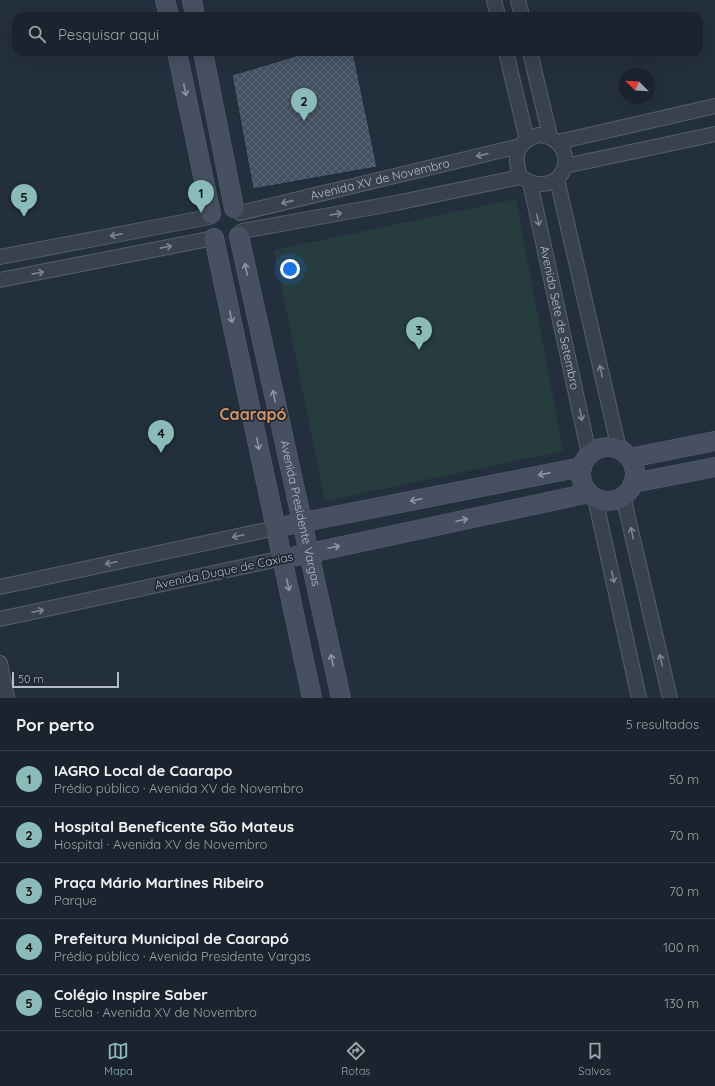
<!DOCTYPE html>
<html lang="pt">
<meta charset="utf-8">
<style>
body{margin:0;font-family:Quicksand,sans-serif;background:#242b36;color:#f1f3f6}
.compass{position:absolute;left:619px;top:68px;width:36px;height:36px;border-radius:50%;background:#1b232e;box-shadow:0 4px 16px #0002;rotate:294deg}
.scale{position:absolute;left:12px;bottom:10px;width:107px;box-sizing:border-box;padding-left:4px;border:2px solid #b4bcc9;border-top:0;font-size:11px;line-height:14px;white-space:nowrap;color:#b4bcc9;-webkit-text-stroke:3px #1d2633;paint-order:stroke}
.you{position:absolute;left:290px;top:269px;width:14px;height:14px;margin:-10px;border:3px solid #fff;border-radius:50%;background:#1a73e8;box-shadow:0 0 0 6px #1a73e833}
.badge{display:grid;place-items:center;width:26px;height:26px;border-radius:50%;background:#8bbbb9;color:#111;font-size:13px;font-weight:700}
.pin{position:absolute;translate:-50% -33px;filter:drop-shadow(0 1px 2px #0008)}
.pin::after{content:'';position:absolute;top:21px;width:14px;height:12px;background:inherit;clip-path:polygon(0 0,100% 0,50% 100%)}
.list{margin:0;padding:0;list-style:none}
h2{display:flex;justify-content:space-between;align-items:center;height:52px;margin:0;padding:0 16px;font-size:17px}
h2 small{font-size:13px;font-weight:400;color:#a0a4aa}
.list li{display:grid;grid-template-columns:26px 1fr auto;gap:12px;align-items:center;box-sizing:border-box;height:56px;padding:0 16px;border-top:1px solid #39404a}
.list b{display:block;font-size:15px;white-space:nowrap}
.list p{margin:0;font-size:13px;white-space:nowrap;color:#a0a4aa}
.list em{font-size:13px;font-style:normal;color:#a0a4aa}
.icon{flex:none;width:22px;height:22px;fill:none;stroke:currentColor;stroke-width:2;stroke-linecap:round;stroke-linejoin:round}
.map{position:relative;flex:none;width:715px;height:698px;overflow:hidden}
.search{position:absolute;background:#1b232e;box-shadow:0 4px 16px #0002;left:12px;right:12px;top:12px;height:44px;display:flex;align-items:center;gap:10px;box-sizing:border-box;padding:0 14px;border-radius:12px;color:#a0a4aa;font-size:15px}
.sheet{height:332px;background:#1b232e}
nav{display:flex;justify-content:space-around;align-items:center;box-sizing:border-box;height:56px;border-top:1px solid #39404a;background:#1b232e;font-size:11px;color:#a0a4aa}
nav a{display:grid;justify-items:center;gap:2px}
nav .on{color:#8bbbb9}
.map>svg:first-child{display:block}
.green{fill:#263c3f}
.building{fill:url(#building-cross-hatch);stroke:#1f2835}
.lines{fill:none;stroke-linecap:round;stroke-linejoin:round}
.street-casing{stroke:#565f6c;stroke-width:16}
.secondary-casing{stroke:#565f6c;stroke-width:20}
.street{stroke:#38414e;stroke-width:14}
.secondary{stroke:#465061;stroke-width:19}
.oneway{stroke:#8e96a5}
.oneway2{stroke:#7c8592}
.labels{text-anchor:middle;stroke-width:3.5;stroke-linejoin:round;paint-order:stroke}
.street-label{font-size:12px;fill:#b4bcc9;stroke:#1d2633}
.district-label{font-size:16px;font-weight:bold;fill:#d59563;stroke:#1d2633}
</style>
<div class="map">
<svg width="715" height="698" viewBox="0 0 715 698">
<defs>
<pattern id="building-cross-hatch" width="8" height="8" patternUnits="userSpaceOnUse"><rect width="8" height="8" fill="#455162"/><path d="M0 0l8 8M0 8l8-8" fill="none" stroke="#5d6877"/></pattern>
</defs>
<rect width="100%" height="100%" fill="#242f3e"/>
<!-- green -->
<path class="green" d="M516,199L563,451L325,501L274,250Z"/>
<!-- building -->
<path class="building" d="M309,52H353L377,167L253,189L232,75Z"/>
<g class="lines">
<defs>
<g id="street">
<path d="M494,0L498,16"/>
<path d="M518,0L522,16"/>
<path d="M506,52L527,140"/>
<path d="M530,52L550,136"/>
<path d="M538,135C575,137 573,185 540,184C533,184 527,180 520,177C514,156 515,142 538,135Z"/>
<path d="M558,142L715,106"/>
<path d="M565,166L715,134"/>
<path d="M557,179L619,449"/>
<path id="s1" d="M530,182L589,454"/>
<path id="s2" d="M240,213L520,146"/>
<path d="M242,231L396,203L520,177"/>
<path d="M0,257L209,217"/>
<path d="M0,280L214,238"/>
<path d="M623,496L670,698"/>
<path d="M595,498L639,698"/>
<path d="M0,587L276,528"/>
<path d="M0,619L283,558"/>
<path d="M0,663L7,698"/>
</g>
<g id="secondary">
<path d="M165,0L169,16"/>
<path d="M192,0L195,16"/>
<path d="M177,52L211,214"/>
<path d="M203,52L234,208"/>
<path id="s3" d="M239,236L341,698"/>
<path d="M214,238L312,698"/>
<circle cx="608" cy="474" r="27"/>
<path d="M630,458L715,441"/>
<path d="M633,483L715,467"/>
<path d="M289,525L582,467"/>
<path d="M296,556L589,493"/>
</g>
</defs>
<!-- street casing -->
<use href="#street" class="street-casing"/>
<!-- secondary casing -->
<use href="#secondary" class="secondary-casing"/>
<!-- street -->
<use href="#street" class="street"/>
<!-- secondary -->
<use href="#secondary" class="secondary"/>
</g>
<!-- one-way arrows -->
<defs><path id="oneway-shaft" d="M-6 0H5M1.5-3L5.5 0L1.5 3" fill="none" stroke-width="1.6" stroke-linecap="round" stroke-linejoin="round"/></defs>
<g class="oneway">
<use href="#oneway-shaft" transform="translate(185 90) rotate(78)"/>
<use href="#oneway-shaft" transform="translate(246 269) rotate(-102)"/>
<use href="#oneway-shaft" transform="translate(231 317) rotate(78)"/>
<use href="#oneway-shaft" transform="translate(274 396) rotate(-102)"/>
<use href="#oneway-shaft" transform="translate(258 444) rotate(78)"/>
<use href="#oneway-shaft" transform="translate(544 474) rotate(169)"/>
<use href="#oneway-shaft" transform="translate(416 500) rotate(168)"/>
<use href="#oneway-shaft" transform="translate(462 520) rotate(-12)"/>
<use href="#oneway-shaft" transform="translate(334 547) rotate(-12)"/>
<use href="#oneway-shaft" transform="translate(288 585) rotate(78)"/>
<use href="#oneway-shaft" transform="translate(332 660) rotate(-102)"/>
</g>
<g class="oneway2">
<use href="#oneway-shaft" transform="translate(482 155) rotate(167)"/>
<use href="#oneway-shaft" transform="translate(287 202) rotate(167)"/>
<use href="#oneway-shaft" transform="translate(336 214) rotate(-10)"/>
<use href="#oneway-shaft" transform="translate(538 220) rotate(78)"/>
<use href="#oneway-shaft" transform="translate(116 235) rotate(169)"/>
<use href="#oneway-shaft" transform="translate(166 247) rotate(-11)"/>
<use href="#oneway-shaft" transform="translate(38 273) rotate(-11)"/>
<use href="#oneway-shaft" transform="translate(601 371) rotate(-103)"/>
<use href="#oneway-shaft" transform="translate(581 415) rotate(78)"/>
<use href="#oneway-shaft" transform="translate(632 533) rotate(-103)"/>
<use href="#oneway-shaft" transform="translate(238 536) rotate(168)"/>
<use href="#oneway-shaft" transform="translate(111 563) rotate(168)"/>
<use href="#oneway-shaft" transform="translate(613 577) rotate(78)"/>
<use href="#oneway-shaft" transform="translate(38 611) rotate(-12)"/>
<use href="#oneway-shaft" transform="translate(661 660) rotate(-103)"/>
</g>
<g class="labels">
<!-- street labels -->
<g class="street-label">
<text dy="4" stroke="none"><textPath href="#s2" startOffset="144">Avenida XV de Novembro</textPath></text>
<text dy="4" stroke="none"><textPath href="#s1" startOffset="139">Avenida Sete de Setembro</textPath></text>
<text dy="4" stroke="none"><textPath href="#s3" startOffset="284">Avenida Presidente Vargas</textPath></text>
<text transform="translate(224 571) rotate(-12)" y="4">Avenida Duque de Caxias</text>
</g>
<!-- district labels -->
<g class="district-label">
<text x="253" y="420">Caarapó</text>
</g>
</g>
</svg>
<svg class="compass" viewBox="-18 -18 36 36"><path d="M0-13l5 13h-10z" fill="#e53935"/><path d="M0 13l5-13h-10z" fill="#a0a4aa"/></svg>
<div class="scale">50 m</div>
<div class="you"></div>
<div class="pin badge" style="left:201px;top:213px">1</div>
<div class="pin badge" style="left:304px;top:121px">2</div>
<div class="pin badge" style="left:419px;top:350px">3</div>
<div class="pin badge" style="left:161px;top:453px">4</div>
<div class="pin badge" style="left:24px;top:217px">5</div>
<div class="search"><svg class="icon" aria-label="search" viewBox="0 0 24 24"><circle cx="10" cy="10" r="6"/><path d="M15 15l6 6"/></svg>Pesquisar aqui</div>
</div>
<section class="sheet">
<h2>Por perto<small>5 resultados</small></h2>
<ul class="list">
<li><span class="badge">1</span><div><b>IAGRO Local de Caarapo</b><p>Prédio público · Avenida XV de Novembro</p></div><em>50 m</em></li>
<li><span class="badge">2</span><div><b>Hospital Beneficente São Mateus</b><p>Hospital · Avenida XV de Novembro</p></div><em>70 m</em></li>
<li><span class="badge">3</span><div><b>Praça Mário Martines Ribeiro</b><p>Parque</p></div><em>70 m</em></li>
<li><span class="badge">4</span><div><b>Prefeitura Municipal de Caarapó</b><p>Prédio público · Avenida Presidente Vargas</p></div><em>100 m</em></li>
<li><span class="badge">5</span><div><b>Colégio Inspire Saber</b><p>Escola · Avenida XV de Novembro</p></div><em>130 m</em></li>
</ul>
</section>
<nav>
<a class="on"><svg class="icon" aria-label="map" viewBox="0 0 24 24"><path d="M3 6l6-2 6 2 6-2v14l-6 2-6-2-6 2zM9 4v14M15 6v14"/></svg>Mapa</a>
<a><svg class="icon" aria-label="directions" viewBox="0 0 24 24"><path d="M12 3l9 9-9 9-9-9zM9 14v-3h6M13 9l2 2-2 2"/></svg>Rotas</a>
<a><svg class="icon" aria-label="saved" viewBox="0 0 24 24"><path d="M7 4h10v16l-5-4-5 4z"/></svg>Salvos</a>
</nav>
